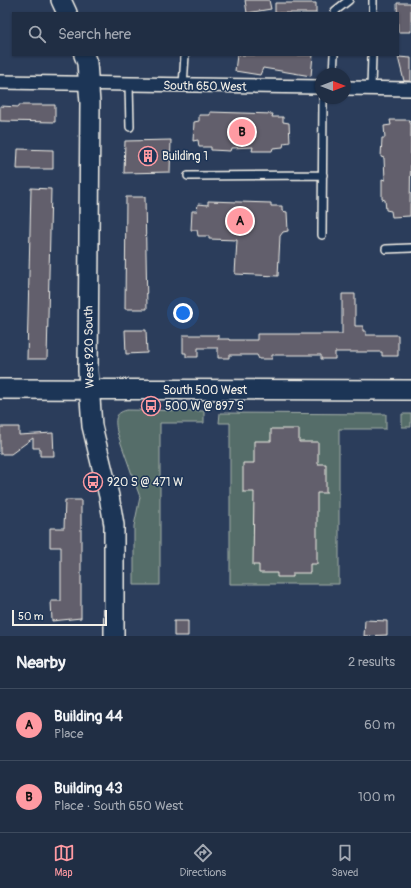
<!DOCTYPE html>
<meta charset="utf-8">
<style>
body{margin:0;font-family:Pangolin,sans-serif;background:#28364b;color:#f1f3f6}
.compass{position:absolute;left:315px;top:68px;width:36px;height:36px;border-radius:50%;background:#202e44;box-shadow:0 1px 3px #0004;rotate:90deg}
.scale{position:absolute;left:12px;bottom:10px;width:95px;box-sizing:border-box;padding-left:4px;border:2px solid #f4f1e8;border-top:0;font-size:11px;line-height:14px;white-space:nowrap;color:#f4f1e8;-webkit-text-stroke:3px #1d3557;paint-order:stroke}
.you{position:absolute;left:183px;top:313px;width:14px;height:14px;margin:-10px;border:3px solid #fff;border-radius:50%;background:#1a73e8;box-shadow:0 0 0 6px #1a73e833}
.badge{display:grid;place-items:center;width:26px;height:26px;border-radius:50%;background:#ff9aa2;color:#111;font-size:13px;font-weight:700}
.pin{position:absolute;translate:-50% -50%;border:2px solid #fff;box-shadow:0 1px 4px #0006}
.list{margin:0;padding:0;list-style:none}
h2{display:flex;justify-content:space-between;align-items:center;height:52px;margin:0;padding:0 16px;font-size:17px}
h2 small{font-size:13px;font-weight:400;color:#a2a8b2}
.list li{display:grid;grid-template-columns:26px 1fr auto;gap:12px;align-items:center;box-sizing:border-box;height:72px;padding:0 16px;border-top:1px solid #3d4a5d}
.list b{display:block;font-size:15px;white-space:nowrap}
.list p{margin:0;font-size:13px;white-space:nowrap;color:#a2a8b2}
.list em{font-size:13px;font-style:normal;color:#a2a8b2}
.icon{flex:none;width:22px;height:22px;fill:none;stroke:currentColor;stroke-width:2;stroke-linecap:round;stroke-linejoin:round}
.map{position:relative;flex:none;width:411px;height:636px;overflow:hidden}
.search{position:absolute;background:#202e44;box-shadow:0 1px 3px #0004;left:12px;right:12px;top:12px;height:44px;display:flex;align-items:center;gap:10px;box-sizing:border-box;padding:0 14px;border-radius:0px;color:#a2a8b2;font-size:15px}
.sheet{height:196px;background:#202e44}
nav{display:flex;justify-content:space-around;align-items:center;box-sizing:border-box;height:56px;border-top:1px solid #3d4a5d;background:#202e44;font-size:11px;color:#a2a8b2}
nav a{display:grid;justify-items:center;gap:2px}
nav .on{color:#ff9aa2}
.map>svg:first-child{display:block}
.green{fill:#556d69;stroke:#a4afa8}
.building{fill:#625f6c;stroke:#f4f1e8}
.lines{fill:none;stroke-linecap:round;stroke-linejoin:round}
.lane-casing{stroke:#f4f1e8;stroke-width:10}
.street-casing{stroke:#f4f1e8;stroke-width:16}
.secondary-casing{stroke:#f4f1e8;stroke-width:22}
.lane{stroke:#1d3557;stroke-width:7}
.street{stroke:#1d3557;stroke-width:13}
.secondary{stroke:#1d3557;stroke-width:19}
.labels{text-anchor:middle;stroke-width:3;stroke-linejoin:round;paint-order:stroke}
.street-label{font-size:12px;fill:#f4f1e8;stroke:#1d3557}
.poi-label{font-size:12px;fill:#f4f1e8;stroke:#1d3557;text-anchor:start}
</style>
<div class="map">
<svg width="411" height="636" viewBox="0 0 411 636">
<rect width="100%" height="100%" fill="#2b3d5b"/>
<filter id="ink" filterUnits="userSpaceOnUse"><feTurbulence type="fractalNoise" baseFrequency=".025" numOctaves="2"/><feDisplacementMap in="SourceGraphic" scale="8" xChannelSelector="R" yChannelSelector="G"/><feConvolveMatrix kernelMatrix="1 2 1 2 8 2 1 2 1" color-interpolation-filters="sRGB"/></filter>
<g filter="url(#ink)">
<!-- green -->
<path class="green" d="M127,410L204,411V423H160V585H134V526L140,497L117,432C115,420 114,413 127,410Z
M220,413L386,414V429H339V584H230V423H219Z
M402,414H411V427H402Z"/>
<!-- building -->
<path class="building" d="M245,0H269L271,9L247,13Z
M275,3H316V13H275Z
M397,3H411V32H398Z
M237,55H313L311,76L263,68L260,75L235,71Z
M398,57L411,58V81H404Z
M19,105H55V122L0,121V106L19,107Z
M210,112L273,114L272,117H283V122L289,123L290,142L284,143L283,147L273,148L272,151H252L253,147L231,148L230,151L211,150V147H199L198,140L193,141L194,122L199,121V115H210Z
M390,120H409L411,125L410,216L392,217L391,211L386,210L385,200L382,199V179L385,180L384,158L381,157L382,138H385L384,126L391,125Z
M171,140L170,172L124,173L125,141Z
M18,149L53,150V169H17Z
M31,188L51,189L47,359H27Z
M126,197H145L147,309H125Z
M208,201L271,203V206H282V211L287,212L288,231L283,232L280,236L278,276L235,274L237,240L209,239V236H198L197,230H191L192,211H197L198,204L208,205Z
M342,294H355V326H363V331H366V335H398V356H382V352H335V359H321V355H272V359H259L257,355H229V358H218V348H198V357H186V353H183V335H218V339H229V340H257V334H342Z
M125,330H146L147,353L126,354Z
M0,427H19V435L53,433L54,456H40V448H33V438L11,454H0Z
M271,429H299V442H318V464H326V493H317V564H310V573H293V577H277V573H259V565H253L254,492H243V463H254V441H271Z
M65,500H81V618L52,621L51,601H61V547H50V528H64Z
M365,620L387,621V635L364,636Z
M174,621H188V636H174Z"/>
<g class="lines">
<defs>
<path id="lane" d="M335,13V11L349,0
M373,13V0
M333,74L334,55
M129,85L130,127
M183,86L185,55
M371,88L372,55
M188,176L323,175
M322,235L323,98
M386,249L411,248"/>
<path id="street" d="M0,82L321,87
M345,88L411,89"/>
<path id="secondary" d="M61,0L67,13
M84,55L87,63L90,103L88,371L92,426L109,496L114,525V636
M0,389L411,390"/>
</defs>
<!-- lane casing -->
<use href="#lane" class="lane-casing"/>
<!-- street casing -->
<use href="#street" class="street-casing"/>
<!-- secondary casing -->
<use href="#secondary" class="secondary-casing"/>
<!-- lane -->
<use href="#lane" class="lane"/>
<!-- street -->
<use href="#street" class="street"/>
<!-- secondary -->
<use href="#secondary" class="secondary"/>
</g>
</g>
<!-- icons -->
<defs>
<symbol id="building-ring" viewBox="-11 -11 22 22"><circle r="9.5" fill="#1d3557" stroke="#ff9aa2" stroke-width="1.5"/><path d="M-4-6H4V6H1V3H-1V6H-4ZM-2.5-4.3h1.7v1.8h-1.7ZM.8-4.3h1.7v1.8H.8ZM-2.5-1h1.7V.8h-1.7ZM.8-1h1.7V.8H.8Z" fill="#ff9aa2"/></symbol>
<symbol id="bus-ring" viewBox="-11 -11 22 22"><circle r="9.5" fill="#1d3557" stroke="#ff9aa2" stroke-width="1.5"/><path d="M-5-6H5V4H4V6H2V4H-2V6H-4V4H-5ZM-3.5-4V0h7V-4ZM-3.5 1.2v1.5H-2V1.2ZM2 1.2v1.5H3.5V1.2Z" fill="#ff9aa2"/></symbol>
</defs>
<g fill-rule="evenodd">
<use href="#building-ring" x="137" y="145" width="22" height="22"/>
<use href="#bus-ring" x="140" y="395" width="22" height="22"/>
<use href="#bus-ring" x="82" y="471" width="22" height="22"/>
</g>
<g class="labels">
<!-- street labels -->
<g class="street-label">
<text transform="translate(205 86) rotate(1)" y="4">South 650 West</text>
<text transform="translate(89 347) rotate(-91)" y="4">West 920 South</text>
<text x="205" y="394">South 500 West</text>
</g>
<!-- poi labels -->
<g class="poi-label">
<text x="162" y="160">Building 1</text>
<text x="165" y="410">500 W @ 897 S</text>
<text x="107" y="486">920 S @ 471 W</text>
</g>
</g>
</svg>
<svg class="compass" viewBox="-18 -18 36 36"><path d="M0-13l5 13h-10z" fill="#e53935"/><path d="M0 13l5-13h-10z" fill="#a2a8b2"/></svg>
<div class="scale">50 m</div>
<div class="you"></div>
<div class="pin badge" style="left:240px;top:221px">A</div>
<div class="pin badge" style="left:242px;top:132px">B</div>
<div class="search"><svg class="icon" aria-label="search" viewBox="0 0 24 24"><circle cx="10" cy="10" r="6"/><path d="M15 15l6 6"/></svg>Search here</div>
</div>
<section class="sheet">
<h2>Nearby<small>2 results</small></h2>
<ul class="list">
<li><span class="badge">A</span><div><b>Building 44</b><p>Place</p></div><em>60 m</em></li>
<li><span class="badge">B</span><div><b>Building 43</b><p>Place · South 650 West</p></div><em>100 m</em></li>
</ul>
</section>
<nav>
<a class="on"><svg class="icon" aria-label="map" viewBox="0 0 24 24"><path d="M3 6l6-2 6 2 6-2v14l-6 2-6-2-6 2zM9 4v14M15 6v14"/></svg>Map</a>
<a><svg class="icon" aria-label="directions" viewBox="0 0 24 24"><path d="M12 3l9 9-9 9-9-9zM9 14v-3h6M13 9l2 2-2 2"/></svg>Directions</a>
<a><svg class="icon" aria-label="saved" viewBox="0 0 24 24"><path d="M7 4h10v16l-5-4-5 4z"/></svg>Saved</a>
</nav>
